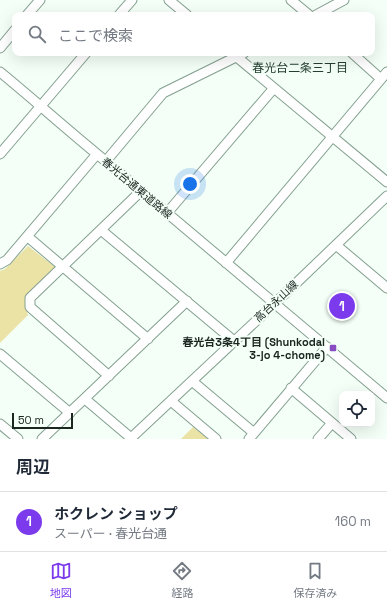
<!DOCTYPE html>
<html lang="ja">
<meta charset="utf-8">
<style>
body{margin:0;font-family:"Space Grotesk","Noto Sans JP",sans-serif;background:#f6f6f7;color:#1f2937}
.controls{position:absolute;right:12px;bottom:12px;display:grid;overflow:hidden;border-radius:8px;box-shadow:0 4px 16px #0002}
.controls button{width:36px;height:36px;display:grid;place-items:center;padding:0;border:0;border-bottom:1px solid #e0e1e3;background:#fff;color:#1f2937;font:20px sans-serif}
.scale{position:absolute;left:12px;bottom:10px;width:61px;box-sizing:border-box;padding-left:4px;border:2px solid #1b2620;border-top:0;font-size:11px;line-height:14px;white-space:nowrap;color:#1b2620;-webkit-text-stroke:3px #f3fff7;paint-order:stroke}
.you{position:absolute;left:190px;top:184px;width:14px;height:14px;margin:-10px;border:3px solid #fff;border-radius:50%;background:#1a73e8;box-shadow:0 0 0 6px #1a73e833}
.badge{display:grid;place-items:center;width:26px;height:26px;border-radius:50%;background:#7c3aed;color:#fff;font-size:13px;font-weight:700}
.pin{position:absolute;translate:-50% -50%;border:2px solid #fff;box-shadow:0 1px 4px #0006}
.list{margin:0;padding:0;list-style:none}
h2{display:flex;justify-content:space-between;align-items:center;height:52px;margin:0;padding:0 16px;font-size:17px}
h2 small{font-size:13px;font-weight:400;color:#747a83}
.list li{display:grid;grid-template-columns:26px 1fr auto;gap:12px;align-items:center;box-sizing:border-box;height:60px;padding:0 16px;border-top:1px solid #e0e1e3}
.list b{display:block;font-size:15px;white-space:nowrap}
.list p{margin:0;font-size:13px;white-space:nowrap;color:#747a83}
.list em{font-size:13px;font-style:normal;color:#747a83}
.icon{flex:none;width:22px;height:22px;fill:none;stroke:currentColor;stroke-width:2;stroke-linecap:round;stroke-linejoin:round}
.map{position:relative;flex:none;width:387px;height:439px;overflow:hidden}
.search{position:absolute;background:#fff;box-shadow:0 4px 16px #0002;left:12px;right:12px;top:12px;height:44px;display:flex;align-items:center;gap:10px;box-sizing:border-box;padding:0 14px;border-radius:8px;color:#747a83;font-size:15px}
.sheet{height:112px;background:#fff}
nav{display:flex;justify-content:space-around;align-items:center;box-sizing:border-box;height:56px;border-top:1px solid #e0e1e3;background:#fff;font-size:11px;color:#747a83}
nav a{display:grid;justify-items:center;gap:2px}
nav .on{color:#7c3aed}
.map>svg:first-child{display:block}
.green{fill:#ebe3a5}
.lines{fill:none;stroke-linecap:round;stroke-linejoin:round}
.minor-casing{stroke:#839f8f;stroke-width:11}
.minor{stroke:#fff;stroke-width:9}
.poi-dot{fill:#894bc1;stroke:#f3fff7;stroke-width:1.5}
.labels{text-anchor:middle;stroke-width:4;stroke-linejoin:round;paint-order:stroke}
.street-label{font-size:11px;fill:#1b2620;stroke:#f3fff7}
.poi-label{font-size:11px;font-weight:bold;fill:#1b2620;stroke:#f3fff7;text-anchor:end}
.neighbourhood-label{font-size:12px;fill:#263f31;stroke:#f3fff7}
</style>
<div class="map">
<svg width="387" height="439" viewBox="0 0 387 439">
<rect width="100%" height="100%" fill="#f3fff7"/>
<!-- green -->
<path class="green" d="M28,246L55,267L28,293L25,305L28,315L0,343V271L5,269Z
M193,427L208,439H181Z"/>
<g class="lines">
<defs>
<path id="minor" d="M169,0L187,15
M291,0L309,15
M27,15L40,0
M119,15L132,0
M316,15L344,0
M0,48L15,30
M232,53L387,182
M352,53L381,79
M0,72C33,99 64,127 97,154L387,398
M0,154L86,53
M106,161L163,93L244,53
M167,213L274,88
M101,230L234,341
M28,237L148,339
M336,245L387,288
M226,263L387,72
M0,264L7,260L97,154
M0,354L70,413
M109,376L30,307V298L141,191
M192,381L254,433
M291,388L351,439
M85,399L131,438
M171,401L216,439
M0,424L18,439
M42,439L187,301
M130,439L289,290L387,196
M249,439L327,347
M318,439L332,423"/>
</defs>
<!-- minor casing -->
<use href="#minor" class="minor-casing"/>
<!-- minor -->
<use href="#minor" class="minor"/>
</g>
<!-- markers -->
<rect class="poi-dot" x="329" y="344" width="8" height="8" rx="2"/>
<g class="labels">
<!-- street labels -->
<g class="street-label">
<text transform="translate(137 188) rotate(40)" y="4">春光台通東道路線</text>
<text transform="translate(276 301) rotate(-43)" y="4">高台永山線</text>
</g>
<!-- poi labels -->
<g class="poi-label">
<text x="325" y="346">春光台3条4丁目 (Shunkodai<tspan x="325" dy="13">3-jo 4-chome)</tspan></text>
</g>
<!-- neighbourhood labels -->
<g class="neighbourhood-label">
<text x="300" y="72">春光台二条三丁目</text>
</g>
</g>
</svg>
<div class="controls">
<button><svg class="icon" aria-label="locate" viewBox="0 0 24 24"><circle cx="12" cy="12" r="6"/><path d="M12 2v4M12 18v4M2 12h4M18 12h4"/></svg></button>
</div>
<div class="scale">50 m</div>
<div class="you"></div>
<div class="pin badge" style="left:342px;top:306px">1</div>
<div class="search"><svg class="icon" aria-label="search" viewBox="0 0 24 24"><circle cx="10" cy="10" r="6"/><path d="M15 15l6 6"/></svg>ここで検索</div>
</div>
<section class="sheet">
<h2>周辺<small></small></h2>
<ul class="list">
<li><span class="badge">1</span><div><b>ホクレン ショップ</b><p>スーパー · 春光台通</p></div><em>160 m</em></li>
</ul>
</section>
<nav>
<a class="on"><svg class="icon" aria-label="map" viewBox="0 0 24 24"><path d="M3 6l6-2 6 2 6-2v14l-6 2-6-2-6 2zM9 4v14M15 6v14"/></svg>地図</a>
<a><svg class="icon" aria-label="directions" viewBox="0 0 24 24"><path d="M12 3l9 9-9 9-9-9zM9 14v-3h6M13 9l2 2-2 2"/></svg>経路</a>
<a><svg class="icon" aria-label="saved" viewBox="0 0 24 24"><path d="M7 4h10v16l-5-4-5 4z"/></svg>保存済み</a>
</nav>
